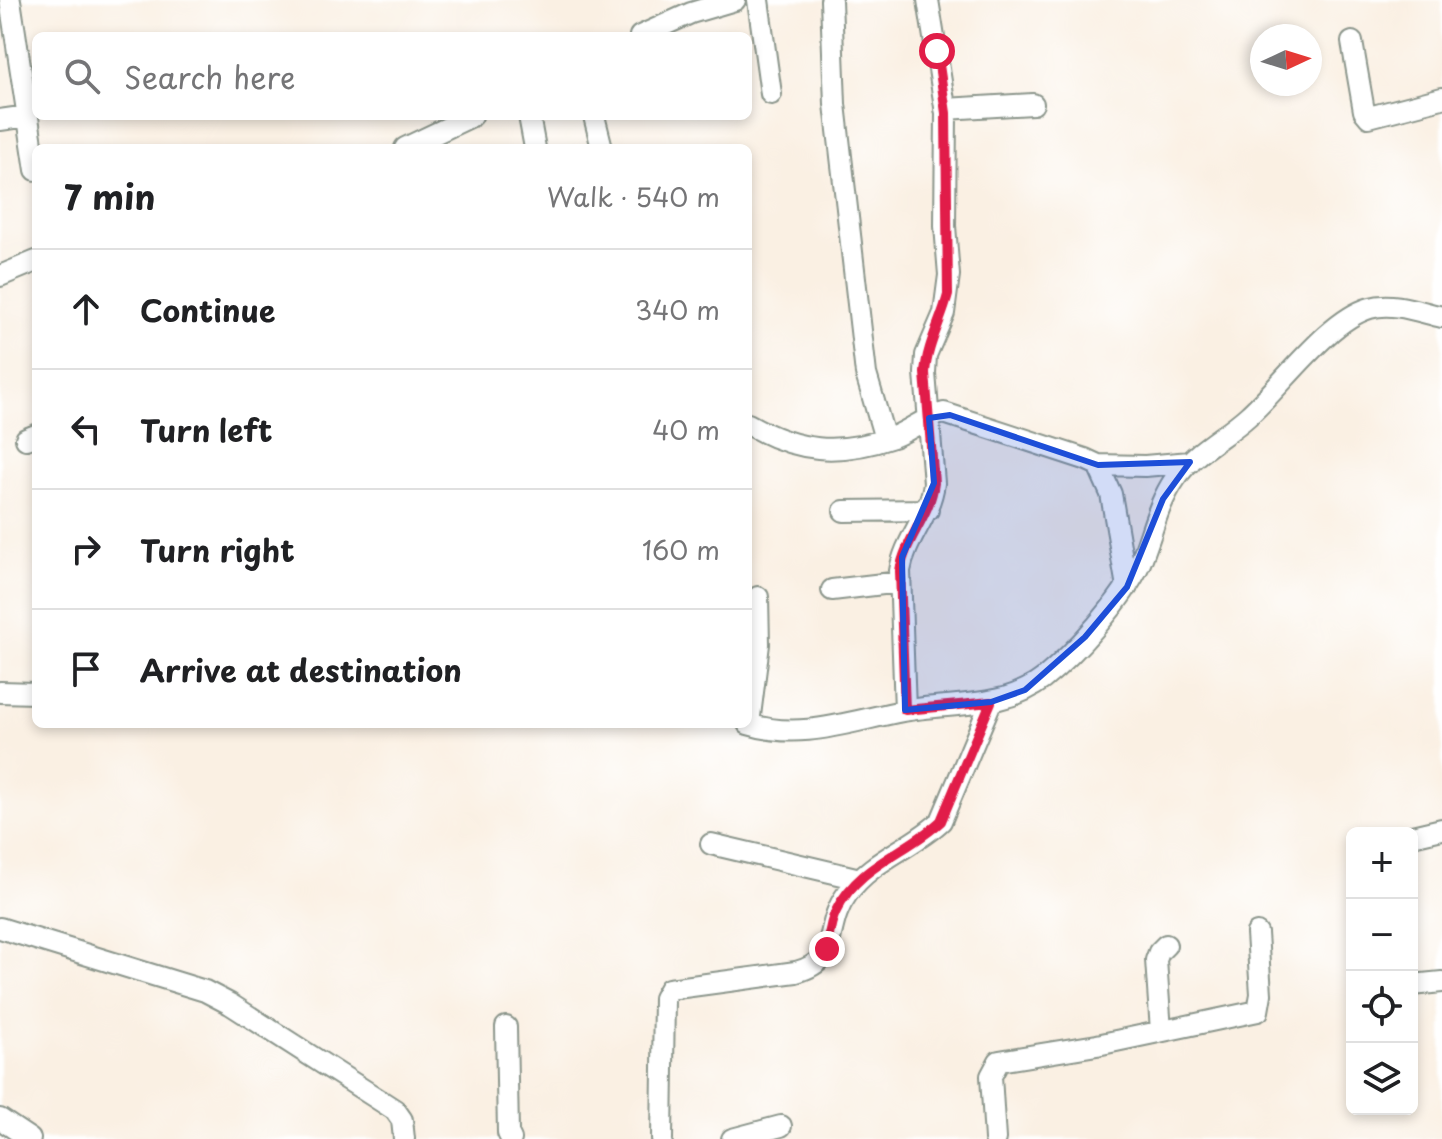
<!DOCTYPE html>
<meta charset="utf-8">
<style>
body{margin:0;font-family:"Playpen Sans",sans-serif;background:#f2f2f2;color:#202124}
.controls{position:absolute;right:24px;bottom:24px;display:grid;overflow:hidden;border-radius:12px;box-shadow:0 4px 12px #0003}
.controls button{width:72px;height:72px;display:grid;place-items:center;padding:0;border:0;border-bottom:2px solid #e0e0e0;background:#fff;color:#202124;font:40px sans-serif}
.compass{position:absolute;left:1250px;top:24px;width:72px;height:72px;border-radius:50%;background:#fff;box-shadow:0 4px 12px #0003;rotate:86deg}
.stop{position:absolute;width:24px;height:24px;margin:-18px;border:6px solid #e11d48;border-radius:50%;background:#fff}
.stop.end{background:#e11d48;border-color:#fff;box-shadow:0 2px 8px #0008}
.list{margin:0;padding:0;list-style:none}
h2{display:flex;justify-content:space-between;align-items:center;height:104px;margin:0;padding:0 32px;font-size:34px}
h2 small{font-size:26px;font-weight:400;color:#757577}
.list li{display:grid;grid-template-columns:52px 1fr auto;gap:24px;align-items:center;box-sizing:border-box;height:120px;padding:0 32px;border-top:2px solid #e0e0e0}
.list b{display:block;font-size:30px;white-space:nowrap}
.list em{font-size:26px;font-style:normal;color:#757577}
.icon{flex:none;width:44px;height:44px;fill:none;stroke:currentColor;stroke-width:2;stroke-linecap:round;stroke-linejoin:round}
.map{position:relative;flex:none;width:1442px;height:1139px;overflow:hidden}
.search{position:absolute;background:#fff;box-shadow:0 4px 12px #0003;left:32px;top:32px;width:720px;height:88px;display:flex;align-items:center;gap:20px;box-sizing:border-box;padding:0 28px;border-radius:12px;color:#757577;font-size:30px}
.panel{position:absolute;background:#fff;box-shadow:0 4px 12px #0003;left:32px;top:144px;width:720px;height:584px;border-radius:12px}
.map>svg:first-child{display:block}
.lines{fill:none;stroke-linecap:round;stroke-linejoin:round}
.minor-casing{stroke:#8c968c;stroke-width:24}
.minor{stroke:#fff;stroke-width:20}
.route{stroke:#e11d48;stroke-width:10}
.marked{fill:#1d4ed8;fill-opacity:0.2;stroke:#1d4ed8;stroke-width:6;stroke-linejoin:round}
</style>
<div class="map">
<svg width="1442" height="1139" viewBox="0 0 1442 1139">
<rect width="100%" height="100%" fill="#fff"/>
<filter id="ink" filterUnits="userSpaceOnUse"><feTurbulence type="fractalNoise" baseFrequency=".0125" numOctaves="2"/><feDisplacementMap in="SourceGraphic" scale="16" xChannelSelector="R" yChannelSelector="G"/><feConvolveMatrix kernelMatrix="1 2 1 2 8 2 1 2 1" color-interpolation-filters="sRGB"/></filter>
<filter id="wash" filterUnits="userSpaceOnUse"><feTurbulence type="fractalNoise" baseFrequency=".006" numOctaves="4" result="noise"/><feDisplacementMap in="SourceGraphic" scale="32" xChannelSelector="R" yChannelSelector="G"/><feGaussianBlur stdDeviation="1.8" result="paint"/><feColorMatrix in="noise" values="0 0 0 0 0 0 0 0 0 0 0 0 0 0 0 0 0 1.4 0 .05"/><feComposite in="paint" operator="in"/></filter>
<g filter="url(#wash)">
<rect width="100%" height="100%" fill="#faf0e3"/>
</g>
<g filter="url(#ink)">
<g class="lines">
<defs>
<path id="minor" d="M10,0L36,170
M758,0L771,94
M831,0L835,104L866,374L885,439
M640,36L691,13L735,0
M1352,42L1364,111L1369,117L1442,98
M945,109L1033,104
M529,116L535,148
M594,116L602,148
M0,120L28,116
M405,148L472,116
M0,276L36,261
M748,424C797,452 838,456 893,437C911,430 925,417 944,413L1085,459L1098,465L1111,494L1127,587
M26,439L36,435
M1098,465L1145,466L1190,462
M844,511L928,510
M832,590L900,582
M0,692L36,693
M905,710L900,571C905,539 930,516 934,483L925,373L926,355L944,313L949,275L945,226L946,113L928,0
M748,724C801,741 850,721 903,711C949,702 1003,710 1043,679C1075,653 1123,600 1140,563C1152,535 1157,505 1175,479C1193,452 1225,437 1248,416C1282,386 1328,320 1370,308C1393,301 1420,312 1442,317
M749,724L759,644L758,597
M1412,836L1442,829
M711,844L860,879
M0,928L205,991L230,1004L395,1110L402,1120L404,1139
M1412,985L1442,982
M506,1027L508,1133L511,1139
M1161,1031L1156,960L1159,952L1166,945
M0,1119L30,1139
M662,1139L664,998L669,989L796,972C842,960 822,928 847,894C871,860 911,849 941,821L991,702
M732,1139L781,1126
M995,1139L991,1076L999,1061L1097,1045L1258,1011L1261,994L1257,933"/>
</defs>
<!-- minor casing -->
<use href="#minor" class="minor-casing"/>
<!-- minor -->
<use href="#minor" class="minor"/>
</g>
</g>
<g class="lines" filter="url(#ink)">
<!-- route -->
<path class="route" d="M827,949C829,936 830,922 836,911C858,865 907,853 941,821L991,702L905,710L900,571C905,539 930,516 934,483L925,373C927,345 941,322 948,295L946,113L937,51"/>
</g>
<!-- marked area -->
<path class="marked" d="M950,415L1098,465L1190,462L1163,499L1127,587L1085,637L1025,690L991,702L905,710L902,557L934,483L929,418Z"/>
</svg>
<div class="controls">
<button>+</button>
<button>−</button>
<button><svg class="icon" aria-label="locate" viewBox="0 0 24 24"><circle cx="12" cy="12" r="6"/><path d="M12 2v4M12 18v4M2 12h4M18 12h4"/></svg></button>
<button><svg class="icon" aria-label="layers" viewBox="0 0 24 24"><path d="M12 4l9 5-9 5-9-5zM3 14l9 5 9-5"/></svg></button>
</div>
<svg class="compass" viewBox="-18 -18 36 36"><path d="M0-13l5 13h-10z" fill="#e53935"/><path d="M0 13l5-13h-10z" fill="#757577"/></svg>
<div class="stop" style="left:937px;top:51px"></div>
<div class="stop end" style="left:827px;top:949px"></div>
<div class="search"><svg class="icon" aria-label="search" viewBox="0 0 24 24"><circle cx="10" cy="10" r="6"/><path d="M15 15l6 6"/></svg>Search here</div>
<section class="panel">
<h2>7 min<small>Walk · 540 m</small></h2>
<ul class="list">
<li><svg class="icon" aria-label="ahead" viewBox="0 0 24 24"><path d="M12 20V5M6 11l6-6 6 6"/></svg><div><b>Continue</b></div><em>340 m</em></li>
<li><svg class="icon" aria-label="left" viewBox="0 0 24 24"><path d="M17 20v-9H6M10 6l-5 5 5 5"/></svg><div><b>Turn left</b></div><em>40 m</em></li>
<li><svg class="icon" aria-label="right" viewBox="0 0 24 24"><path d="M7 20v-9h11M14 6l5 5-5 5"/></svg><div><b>Turn right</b></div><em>160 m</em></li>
<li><svg class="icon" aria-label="arrive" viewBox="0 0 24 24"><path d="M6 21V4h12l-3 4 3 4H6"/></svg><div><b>Arrive at destination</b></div></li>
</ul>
</section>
</div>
